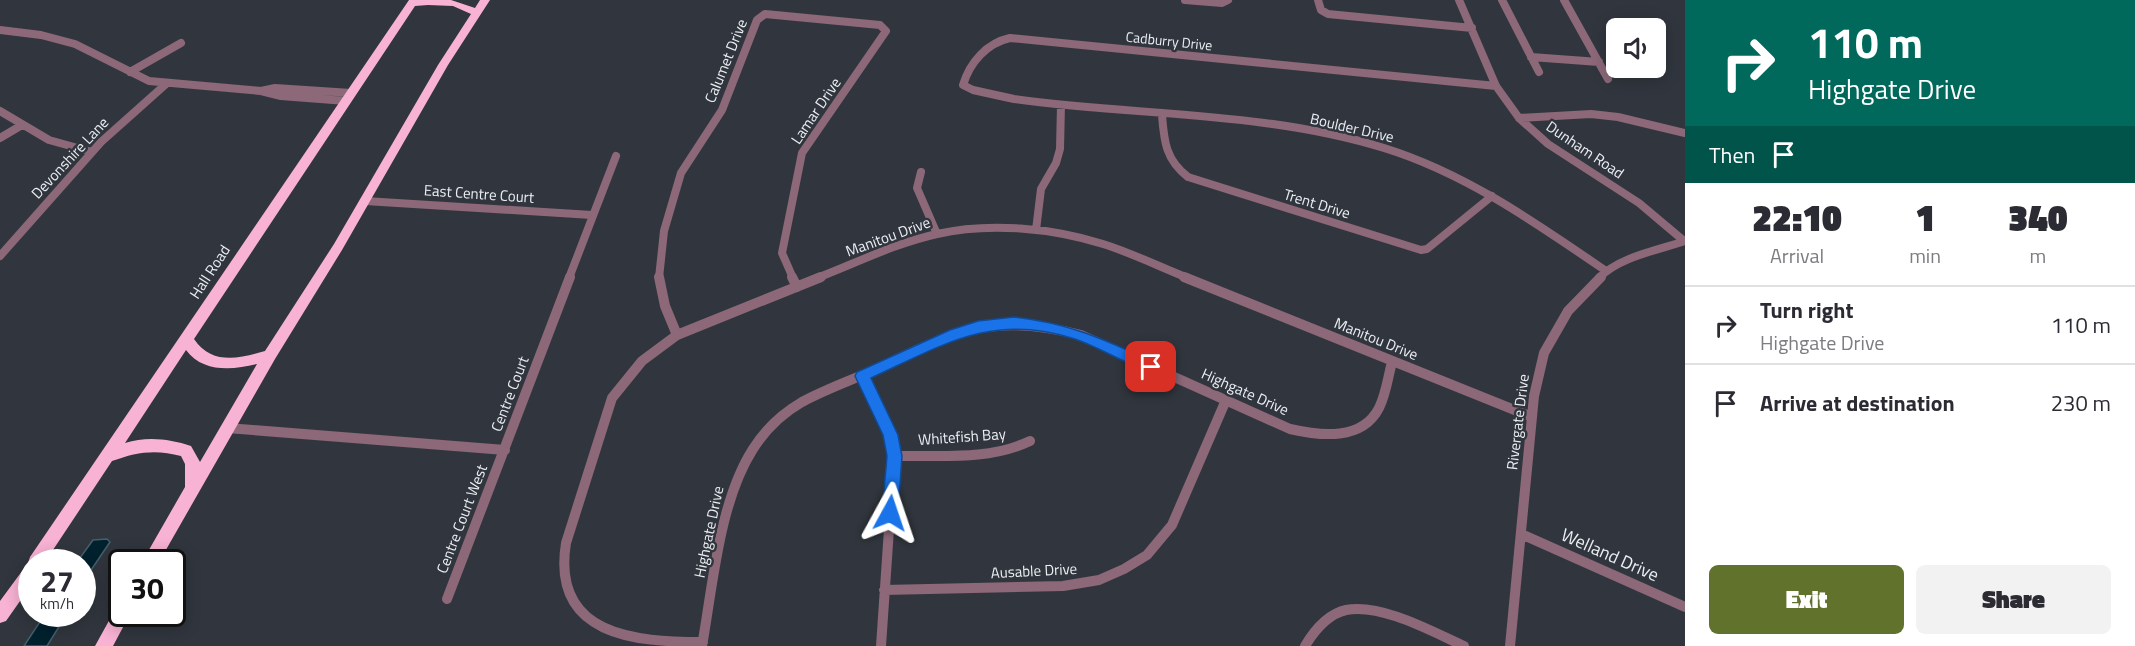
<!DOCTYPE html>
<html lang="en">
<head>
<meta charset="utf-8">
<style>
  body { margin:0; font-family:"Titillium Web",sans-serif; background:#f2f2f3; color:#2b2b33; height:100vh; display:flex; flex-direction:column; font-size:22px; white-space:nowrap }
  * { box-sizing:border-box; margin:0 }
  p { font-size:20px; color:#7c7c81 }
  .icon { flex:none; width:33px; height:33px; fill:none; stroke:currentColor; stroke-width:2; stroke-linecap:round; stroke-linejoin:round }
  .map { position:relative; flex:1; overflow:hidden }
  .sheet { display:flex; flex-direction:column; background:#fff; width:450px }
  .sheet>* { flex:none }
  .hud { background:#00695c; color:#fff; overflow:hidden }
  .buttons { position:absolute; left:1606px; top:18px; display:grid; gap:12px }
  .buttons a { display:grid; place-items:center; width:60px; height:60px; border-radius:9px; background:#fff; box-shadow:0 3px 15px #0003; font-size:30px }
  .speed { position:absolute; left:18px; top:549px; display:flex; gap:12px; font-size:30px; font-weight:700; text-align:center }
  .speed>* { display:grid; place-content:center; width:78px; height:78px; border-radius:50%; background:#fff; box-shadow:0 3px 15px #0003; line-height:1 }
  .speed small { font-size:15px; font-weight:400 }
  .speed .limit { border:3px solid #111; border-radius:9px; background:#fff; color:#111 }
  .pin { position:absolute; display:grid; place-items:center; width:51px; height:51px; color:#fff; margin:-26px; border-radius:12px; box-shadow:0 3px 9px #0006 }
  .me { position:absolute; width:66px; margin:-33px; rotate:5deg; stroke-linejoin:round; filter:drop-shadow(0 0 4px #0008) }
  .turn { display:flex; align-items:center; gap:21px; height:126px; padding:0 24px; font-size:27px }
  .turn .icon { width:78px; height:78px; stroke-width:2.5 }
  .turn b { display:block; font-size:42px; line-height:51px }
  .then { display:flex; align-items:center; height:57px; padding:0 24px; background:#0003; gap:12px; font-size:22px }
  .eta { display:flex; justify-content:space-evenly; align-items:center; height:102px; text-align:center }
  .eta b { font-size:36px; font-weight:800; line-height:42px }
  .button { display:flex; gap:12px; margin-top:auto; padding:12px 24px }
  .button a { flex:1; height:69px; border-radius:9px; background:#61722d; color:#fff; font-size:24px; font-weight:800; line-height:69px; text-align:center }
  .button a+a { background:#f2f2f3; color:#2b2b33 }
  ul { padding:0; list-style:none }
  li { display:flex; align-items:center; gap:18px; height:78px; padding:0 24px; border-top:2px solid #e1e1e2 }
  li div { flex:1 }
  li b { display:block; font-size:22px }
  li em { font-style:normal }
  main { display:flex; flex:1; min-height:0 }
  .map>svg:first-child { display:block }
</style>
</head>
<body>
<main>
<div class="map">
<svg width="1685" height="646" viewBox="0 0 1685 646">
  <rect width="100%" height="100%" fill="#31363e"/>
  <path fill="#00212e" stroke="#465f69" stroke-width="1.5" d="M 107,539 L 110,542 L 83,582 L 82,562 L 77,562 L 93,540 Z
    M 45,614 L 67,614 L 47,646 L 24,646 Z"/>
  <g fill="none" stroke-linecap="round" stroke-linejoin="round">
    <path stroke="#8c6879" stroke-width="8" d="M 1185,0 L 1222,3 L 1228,0
      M 1318,0 L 1321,10 L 1328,14 L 1472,28
      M 1459,0 L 1496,86 L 1519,118 L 1548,144 L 1639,203 L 1684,241
      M 1502,0 L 1539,72
      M 1564,0 L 1608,79
      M 0,30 L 41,35 L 75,44 L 149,81 L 261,91 L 275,88 L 351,93
      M 1531,57 L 1599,62
      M 130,72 L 181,43
      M 1496,86 L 1010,38 C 987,43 970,62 963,85 L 973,90 L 1014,99 C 1136,116 1265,111 1384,148 C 1465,173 1536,223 1606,271
      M 261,91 L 281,96 L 346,101
      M 0,111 L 49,140 L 92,152
      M 1162,115 C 1164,142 1166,160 1188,177 L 1421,250 L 1427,249 L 1492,196
      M 1519,118 L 1591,114 L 1618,117 L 1685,133
      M 0,138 L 22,125
      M 921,172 L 917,188 L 937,234
      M 365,201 L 592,215
      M 1036,230 L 1041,189 L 1056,163 L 1060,149 L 1061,105
      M 0,256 L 101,142 L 166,84
      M 569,278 L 616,156
      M 659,278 L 664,231 L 681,173 L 722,110 L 757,20 L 765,14 L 880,25 L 886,31 L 802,153 L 782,253 L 793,278
      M 817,278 C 856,263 896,243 937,234 C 989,222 1052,228 1103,244 C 1132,253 1160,267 1188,278
      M 1599,278 C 1619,257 1658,250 1685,241"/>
    <path stroke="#8c6879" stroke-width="10" d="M 659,277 L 665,306 L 677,335
      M 792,277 L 797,287
      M 1184,277 L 1532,417
      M 862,376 L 885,421 L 894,456 L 881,646
      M 227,428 L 505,450
      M 894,456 C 940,455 988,461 1030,441
      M 1521,534 L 1685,607
      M 884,590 L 1063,586 L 1099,580 L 1124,569 L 1147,555 L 1172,525 L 1226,400
      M 447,599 L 570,277
      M 703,642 C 635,642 551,636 566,543 L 612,398 L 642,361 L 677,335 L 821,277
      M 702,646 C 713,585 719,502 753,449 C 765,430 783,413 802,402 C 824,390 849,381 872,371 C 909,354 947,333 987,327 C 1019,322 1050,327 1081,335 L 1290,429 C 1321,436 1362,441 1379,408 C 1386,394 1388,377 1392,362
      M 1305,646 C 1314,631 1328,614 1346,610 C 1381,603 1433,632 1464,646
      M 1510,646 L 1534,396 L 1544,353 L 1568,311 L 1601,277"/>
    <path fill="#f8b2d3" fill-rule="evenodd" d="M 409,0 L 451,0 L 475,8 L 480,0 L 490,0 L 448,65 L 342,250 L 275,359 L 159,562 L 142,562 L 185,487 L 185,464 L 181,456 C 156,449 136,452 112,461 L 45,562 L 32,562 L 32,584 L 6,621 L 0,623 L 0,601 L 28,563 L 30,557 ZM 428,5 L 453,6 L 471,14 L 438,65 L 334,244 L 265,351 C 238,359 212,365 194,339 L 415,6 ZM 186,350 C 203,373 233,370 257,364 L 200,462 L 191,446 C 170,439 147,436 125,443 Z
      M 122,606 L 122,614 L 130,614 L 113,646 L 95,646 L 116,608 Z"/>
  </g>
  <path fill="#1a73e8" stroke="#114b97" stroke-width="1.5" d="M 1014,317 C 1070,323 1105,340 1156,363 L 1158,367 L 1151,372 C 1125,364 1101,348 1075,339 C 993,312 943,345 871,378 L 898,435 L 902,456 L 898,513 L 896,518 L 890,521 L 885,518 L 882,513 L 887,456 L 883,435 L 855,376 L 857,372 L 950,330 L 978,321 Z"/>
  <g text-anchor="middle" stroke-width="5" stroke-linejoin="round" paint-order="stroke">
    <g font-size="14" fill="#ebeff4" stroke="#31363e">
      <text transform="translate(1169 41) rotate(6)" y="5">Cadburry Drive</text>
    </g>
    <g font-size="15" fill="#ebeff4" stroke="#31363e">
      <text transform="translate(726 61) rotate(-68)" y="5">Calumet Drive</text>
      <text transform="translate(816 111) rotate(-56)" y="5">Lamar Drive</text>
      <text transform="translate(1352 128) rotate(13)" y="5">Boulder Drive</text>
      <text transform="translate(1585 150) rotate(34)" y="5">Dunham Road</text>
      <text transform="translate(70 158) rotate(-47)" y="5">Devonshire Lane</text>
      <text transform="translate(479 194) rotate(4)" y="5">East Centre Court</text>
      <text transform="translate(1317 204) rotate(17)" y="5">Trent Drive</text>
      <text transform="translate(888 237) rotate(-20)" y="5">Manitou Drive</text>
      <text transform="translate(210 272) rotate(-57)" y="5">Hall Road</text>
      <text transform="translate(1376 339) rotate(22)" y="5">Manitou Drive</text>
      <text transform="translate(1245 392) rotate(24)" y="5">Highgate Drive</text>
      <text transform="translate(510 394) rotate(-69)" y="5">Centre Court</text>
      <text transform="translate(1518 422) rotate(-83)" y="5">Rivergate Drive</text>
      <text transform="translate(962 437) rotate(-4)" y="5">Whitefish Bay</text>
      <text transform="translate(462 519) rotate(-69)" y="5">Centre Court West</text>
      <text transform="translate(709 532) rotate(-78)" y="5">Highgate Drive</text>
      <text transform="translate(1034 571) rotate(-3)" y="5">Ausable Drive</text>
    </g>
    <g font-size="18" fill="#ebeff4" stroke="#31363e">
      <text transform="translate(1610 555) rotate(24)" y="6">Welland Drive</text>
    </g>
  </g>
</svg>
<div class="buttons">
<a><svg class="icon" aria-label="sound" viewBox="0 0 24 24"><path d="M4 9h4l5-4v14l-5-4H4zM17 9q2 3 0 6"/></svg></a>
</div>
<div class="speed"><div>27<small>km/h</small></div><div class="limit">30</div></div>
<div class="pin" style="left:1151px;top:367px;background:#d93025"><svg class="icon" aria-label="arrive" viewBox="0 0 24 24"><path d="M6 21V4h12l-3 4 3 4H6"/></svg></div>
<svg class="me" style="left:890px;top:513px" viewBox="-20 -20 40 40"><path d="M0-17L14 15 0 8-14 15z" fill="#1a73e8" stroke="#fff" stroke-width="4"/></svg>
</div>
<section class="sheet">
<div class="hud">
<div class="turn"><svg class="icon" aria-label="right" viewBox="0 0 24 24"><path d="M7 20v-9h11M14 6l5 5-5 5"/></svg><div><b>110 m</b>Highgate Drive</div></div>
<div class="then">Then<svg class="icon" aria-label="arrive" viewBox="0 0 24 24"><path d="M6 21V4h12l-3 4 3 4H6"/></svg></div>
</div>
<div class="eta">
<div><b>22:10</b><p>Arrival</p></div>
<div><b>1</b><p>min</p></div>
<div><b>340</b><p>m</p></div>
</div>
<ul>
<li><svg class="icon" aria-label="right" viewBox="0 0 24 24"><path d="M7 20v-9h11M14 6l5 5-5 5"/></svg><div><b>Turn right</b><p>Highgate Drive</p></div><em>110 m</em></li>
<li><svg class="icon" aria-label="arrive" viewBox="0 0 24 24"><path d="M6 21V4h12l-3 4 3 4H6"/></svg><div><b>Arrive at destination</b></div><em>230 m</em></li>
</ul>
<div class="button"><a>Exit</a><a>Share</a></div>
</section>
</main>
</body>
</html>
